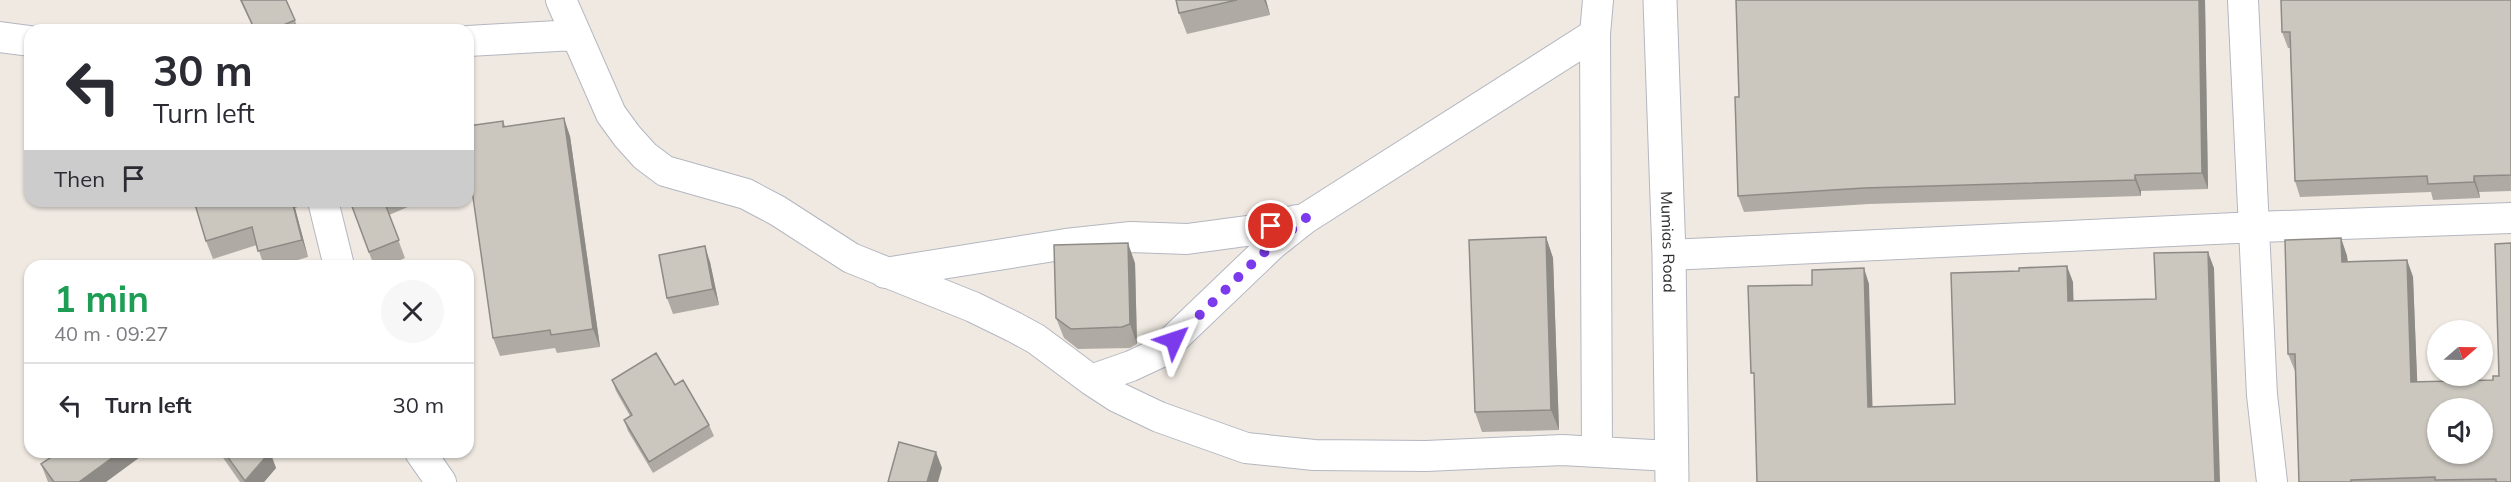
<!DOCTYPE html>
<html lang="en">
<head>
<meta charset="utf-8">
<style>
  body { margin:0; font-family:Mulish,sans-serif; background:#f7f7f7; color:#2b2b33; height:100vh; display:flex; flex-direction:column; font-size:22px; white-space:nowrap }
  * { box-sizing:border-box; margin:0 }
  p { font-size:20px; color:#7c7c81 }
  .icon { flex:none; width:33px; height:33px; fill:none; stroke:currentColor; stroke-width:2; stroke-linecap:round; stroke-linejoin:round }
  .map { position:relative; flex:1; overflow:hidden }
  .details { position:absolute; left:24px; top:260px; width:450px; height:198px; display:flex; flex-direction:column; background:#fff; border-radius:18px; box-shadow:0 2px 4px #0004 }
  .details>* { flex:none }
  .guide { position:absolute; left:24px; top:24px; width:450px; height:183px; border-radius:18px; box-shadow:0 2px 4px #0004; background:#fff; color:#2b2b33; overflow:hidden }
  .needle { width:39px; rotate:70deg }
  .tools { position:absolute; left:2427px; top:320px; display:grid; gap:12px }
  .tools a { display:grid; place-items:center; width:66px; height:66px; border-radius:50%; background:#fff; box-shadow:0 2px 4px #0004; font-size:30px }
  .pin { position:absolute; display:grid; place-items:center; width:51px; height:51px; color:#fff; margin:-26px; border:3px solid #fff; border-radius:50%; box-shadow:0 2px 6px #0007 }
  .me { position:absolute; width:66px; margin:-33px; rotate:48deg; stroke-linejoin:round; filter:drop-shadow(0 0 4px #0008) }
  .turn { display:flex; align-items:center; gap:21px; height:126px; padding:0 30px; font-size:27px }
  .turn .icon { width:78px; height:78px; stroke-width:2.5 }
  .turn b { display:block; font-size:42px; line-height:51px }
  .then { display:flex; align-items:center; height:57px; padding:0 30px; background:#0003; gap:12px; font-size:22px }
  .round { display:grid; place-items:center; flex:none; width:63px; height:63px; border-radius:32px; background:#f7f7f7 }
  .overview { display:flex; align-items:center; justify-content:space-between; height:102px; padding:0 30px }
  h1 { font-size:36px; font-weight:700; line-height:45px; color:#1e9e55 }
  ul { padding:0; list-style:none }
  li { display:flex; align-items:center; gap:18px; height:84px; padding:0 30px; border-top:2px solid #e1e1e2 }
  li div { flex:1 }
  li b { display:block; font-size:22px }
  li em { font-style:normal }
  .map>svg:first-child { display:block }
</style>
</head>
<body>
<div class="map">
<svg width="2511" height="482" viewBox="0 0 2511 482">
  <rect width="100%" height="100%" fill="#efe9e1"/>
  <g fill="none" stroke-linecap="round" stroke-linejoin="round">
    <g stroke="#b4b7c1" stroke-width="32">
      <path id="street" d="M 561,0 L 611,114 L 627,136 L 645,156 L 665,171 L 746,194 L 778,211 L 851,258 L 973,307 L 1014,327 L 1036,339 L 1091,380 L 1117,397 L 1159,417 L 1246,448 L 1314,455 L 1426,456 L 1562,450 L 1670,456
        M 2243,0 L 2262,395 L 2272,482
        M 0,37 L 30,41
        M 468,41 L 575,35
        M 323,201 L 339,266
        M 1669,255 L 2256,227 L 2511,218
        M 885,273 L 1066,244 L 1131,237 L 1187,239 L 1254,230 L 1297,220
        M 1091,380 L 1131,366 L 1159,353 L 1273,244 L 1306,218 L 1595,34
        M 420,452 L 441,482
        M 1597,452 L 1595,34 L 1598,0"/>
    </g>
    <g stroke="#b4b7c1" stroke-width="35">
      <g id="secondary">
        <path id="s1" d="M 1660,0 L 1669,255 L 1672,482"/>
      </g>
    </g>
    <use href="#street" stroke="#fff" stroke-width="30"/>
    <use href="#secondary" stroke="#fff" stroke-width="33"/>
  </g>
  <path fill="#afaba4" d="M 240,0 L 286,0 L 299,30 L 254,30 Z
    M 1176,0 L 1266,0 L 1270,15 L 1187,34 L 1179,13 Z
    M 1736,0 L 2205,0 L 2208,189 L 2141,191 L 2141,196 L 1869,204 L 1744,212 L 1738,196 L 1739,97 Z
    M 2511,0 L 2511,191 L 2479,192 L 2480,198 L 2433,200 L 2431,192 L 2300,197 L 2295,181 L 2290,48 L 2288,48 L 2282,32 Z
    M 503,121 L 505,126 L 570,136 L 600,347 L 557,353 L 555,348 L 500,356 L 493,338 L 471,181 L 468,182 L 468,126 Z
    M 194,201 L 306,201 L 306,204 L 295,208 L 308,257 L 277,266 L 264,266 L 257,245 L 213,259 L 206,241 Z
    M 350,201 L 422,201 L 389,215 L 405,258 L 387,266 L 374,266 Z
    M 1546,237 L 1553,258 L 1559,430 L 1482,432 L 1475,412 Z
    M 2341,238 L 2347,256 L 2348,261 L 2407,260 L 2413,277 L 2417,382 L 2511,482 L 2299,482 L 2295,371 L 2288,354 Z
    M 710,262 L 719,305 L 673,314 L 667,298 Z
    M 1135,263 L 1137,344 L 1130,348 L 1078,349 L 1064,338 L 1056,318 Z
    M 612,380 L 675,385 L 709,425 L 714,436 L 653,473 L 628,431 L 624,420 L 630,416 L 616,391 Z
    M 219,452 L 270,452 L 276,468 L 264,482 L 240,482 Z
    M 41,464 L 106,482 L 48,482 Z"/>
  <path fill="#8e8b86" d="M 1264,0 L 1266,0 L 1270,15 Z
    M 2199,0 L 2205,0 L 2208,189 L 2202,173 Z
    M 564,118 L 570,136 L 600,347 L 593,329 Z
    M 2135,175 L 2141,191 L 2141,196 L 2135,180 Z
    M 2474,176 L 2479,192 L 2480,198 L 2474,182 Z
    M 292,201 L 293,201 L 295,208 L 308,257 L 302,240 Z
    M 1546,237 L 1553,258 L 1559,430 L 1551,410 Z
    M 2341,238 L 2347,256 L 2348,279 L 2342,262 Z
    M 1128,243 L 1135,263 L 1137,344 L 1130,324 Z
    M 705,246 L 710,262 L 719,305 L 713,289 Z
    M 2208,252 L 2214,268 L 2220,482 L 2215,482 Z
    M 2407,260 L 2413,277 L 2418,400 L 2411,382 Z
    M 2067,266 L 2073,282 L 2074,317 L 2068,301 Z
    M 1864,268 L 1869,284 L 1873,423 L 1868,407 Z
    M 120,452 L 147,452 L 106,482 L 79,482 Z
    M 270,452 L 276,468 L 264,482 L 245,482 Z
    M 936,452 L 942,468 L 938,482 L 927,482 Z"/>
  <path fill="#cbc7bf" stroke="#8e8b86" stroke-width="1.5" fill-rule="evenodd" d="M 241,0 L 286,0 L 295,20 L 272,30 L 255,30 Z
    M 1176,0 L 1237,0 L 1179,13 Z
    M 1736,0 L 2199,0 L 2202,173 L 2135,175 L 2135,180 L 1864,188 L 1738,196 L 1735,97 L 1739,97 Z
    M 2281,0 L 2511,0 L 2511,175 L 2474,176 L 2474,182 L 2428,184 L 2427,176 L 2295,181 L 2290,32 L 2282,32 Z
    M 564,118 L 593,329 L 551,335 L 550,330 L 493,338 L 468,162 L 468,126 L 503,121 L 503,127 Z
    M 194,201 L 292,201 L 302,240 L 258,251 L 252,227 L 206,241 Z
    M 350,201 L 384,201 L 399,240 L 369,252 Z
    M 1546,237 L 1551,410 L 1475,412 L 1469,240 Z
    M 2341,238 L 2342,262 L 2407,260 L 2411,382 L 2493,380 L 2493,376 L 2499,376 L 2495,244 L 2511,243 L 2511,482 L 2496,482 L 2496,479 L 2435,480 L 2435,477 L 2351,480 L 2351,482 L 2299,482 L 2295,354 L 2288,354 L 2285,240 ZM 2438,408 L 2482,408 L 2482,453 L 2438,453 Z
    M 1128,243 L 1130,324 L 1122,327 L 1071,329 L 1056,318 L 1054,245 Z
    M 705,246 L 713,289 L 667,298 L 659,255 Z
    M 2208,252 L 2215,482 L 1757,482 L 1754,373 L 1751,373 L 1748,286 L 1812,285 L 1812,270 L 1864,268 L 1868,407 L 1955,404 L 1951,273 L 2019,271 L 2019,268 L 2067,266 L 2068,301 L 2156,299 L 2154,253 Z
    M 656,353 L 675,385 L 683,380 L 709,425 L 649,462 L 624,420 L 632,415 L 612,380 Z
    M 899,442 L 936,452 L 927,482 L 888,482 Z
    M 59,452 L 120,452 L 79,482 L 54,482 L 41,464 Z
    M 224,452 L 270,452 L 245,481 Z"/>
  <g fill="none" stroke-linecap="round" stroke-linejoin="round">
    <path stroke="#7c3aed" stroke-width="10" stroke-dasharray="0 18" d="M 1174,340 L 1261,255 L 1306,218 L 1271,226"/>
  </g>
  <g text-anchor="middle" stroke-width="4.5" stroke-linejoin="round" paint-order="stroke">
    <g font-size="16" fill="#2e2e2e" stroke="#fff">
      <text dy="6" stroke="none"><textPath href="#s1" startOffset="242">Mumias Road</textPath></text>
    </g>
  </g>
</svg>
<div class="tools">
<a><svg class="needle" viewBox="-14 -14 28 28"><path d="M0-13l5 13h-10z" fill="#e53935"/><path d="M0 13l5-13h-10z" fill="#7c7c81"/></svg></a>
<a><svg class="icon" aria-label="sound" viewBox="0 0 24 24"><path d="M4 9h4l5-4v14l-5-4H4zM17 9q2 3 0 6"/></svg></a>
</div>
<div class="pin" style="left:1271px;top:226px;background:#d93025"><svg class="icon" aria-label="arrive" viewBox="0 0 24 24"><path d="M6 21V4h12l-3 4 3 4H6"/></svg></div>
<svg class="me" style="left:1174px;top:340px" viewBox="-20 -20 40 40"><path d="M0-17L14 15 0 8-14 15z" fill="#7c3aed" stroke="#fff" stroke-width="4"/></svg>
<div class="guide">
<div class="turn"><svg class="icon" aria-label="left" viewBox="0 0 24 24"><path d="M17 20v-9H6M10 6l-5 5 5 5"/></svg><div><b>30 m</b>Turn left</div></div>
<div class="then">Then<svg class="icon" aria-label="arrive" viewBox="0 0 24 24"><path d="M6 21V4h12l-3 4 3 4H6"/></svg></div>
</div>
<section class="details">
<div class="overview"><div><h1>1 min</h1><p>40 m · 09:27</p></div><a class="round"><svg class="icon" aria-label="close" viewBox="0 0 24 24"><path d="M6 6l12 12M18 6L6 18"/></svg></a></div>
<ul>
<li><svg class="icon" aria-label="left" viewBox="0 0 24 24"><path d="M17 20v-9H6M10 6l-5 5 5 5"/></svg><div><b>Turn left</b></div><em>30 m</em></li>
</ul>
</section>
</div>
</body>
</html>
